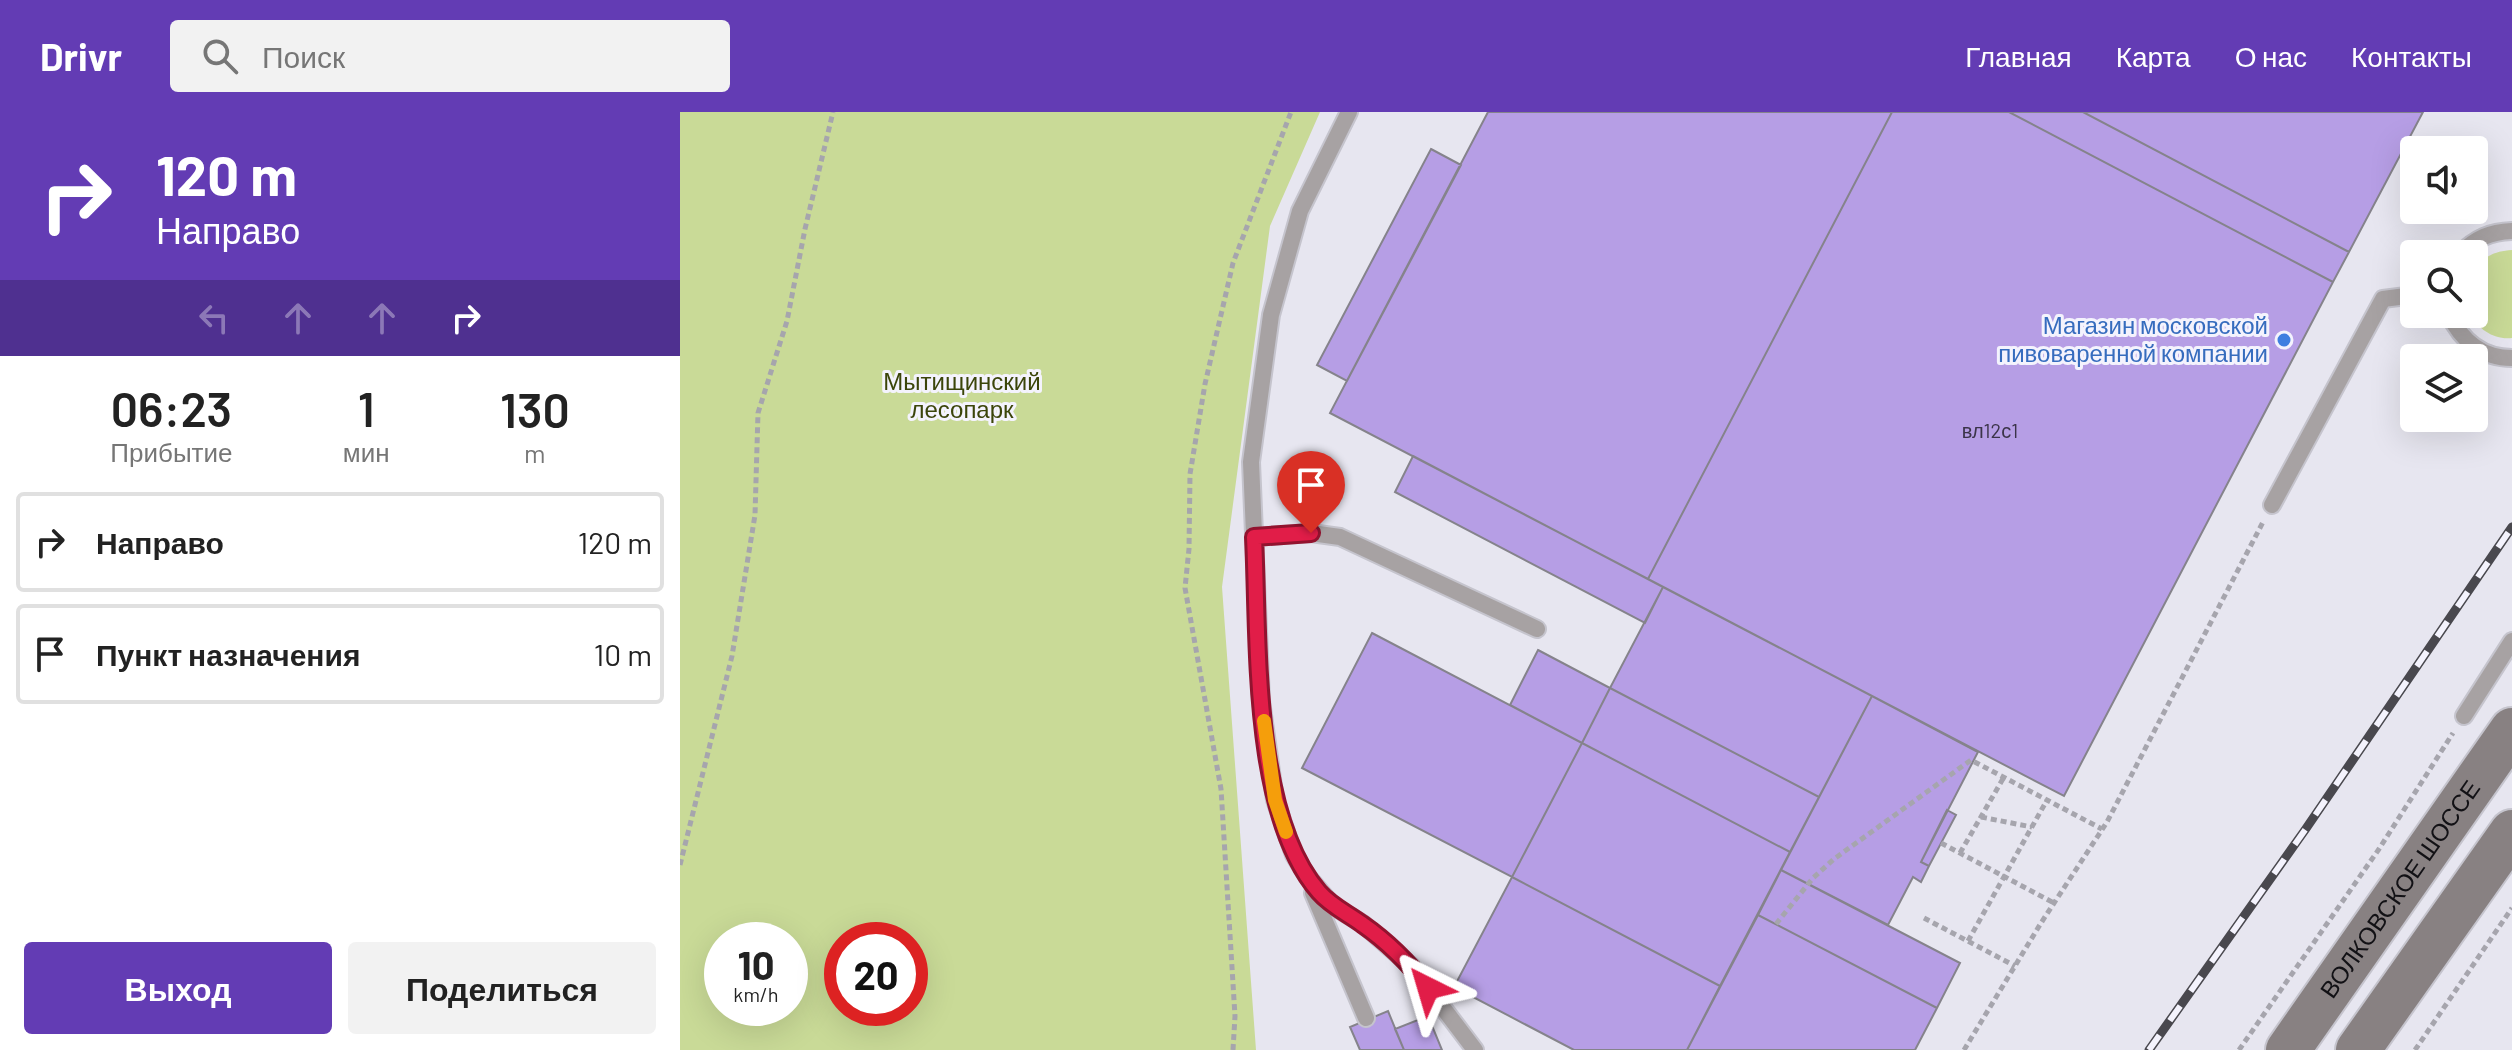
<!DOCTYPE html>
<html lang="ru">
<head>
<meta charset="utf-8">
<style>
  body { margin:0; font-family:Barlow,sans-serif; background:#f2f2f2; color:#222; height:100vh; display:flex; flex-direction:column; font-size:30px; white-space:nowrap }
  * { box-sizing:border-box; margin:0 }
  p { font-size:26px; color:#767676 }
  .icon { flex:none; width:44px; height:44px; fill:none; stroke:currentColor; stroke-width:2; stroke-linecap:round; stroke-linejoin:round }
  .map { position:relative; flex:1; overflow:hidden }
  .panel { display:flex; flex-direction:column; background:#fff; width:680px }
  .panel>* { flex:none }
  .top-card { background:#633cb4; color:#fff; overflow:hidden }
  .tools { position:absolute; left:1720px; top:24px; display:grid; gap:16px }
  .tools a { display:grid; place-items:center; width:88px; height:88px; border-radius:8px; background:#fff; box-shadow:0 8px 32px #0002; font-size:40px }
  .speed { position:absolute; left:24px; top:810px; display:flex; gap:16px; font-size:40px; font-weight:700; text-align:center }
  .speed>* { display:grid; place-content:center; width:104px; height:104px; border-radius:50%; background:#fff; box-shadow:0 8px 32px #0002; line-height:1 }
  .speed small { font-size:20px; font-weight:400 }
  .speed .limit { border:12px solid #d22; background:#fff; color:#111 }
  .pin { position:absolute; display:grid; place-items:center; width:68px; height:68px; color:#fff; margin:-82px -34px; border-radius:50% 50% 50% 0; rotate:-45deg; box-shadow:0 0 8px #0007 }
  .pin .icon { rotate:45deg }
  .me { position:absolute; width:88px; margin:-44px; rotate:320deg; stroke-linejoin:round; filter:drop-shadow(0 0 6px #0008) }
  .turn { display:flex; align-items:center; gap:28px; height:168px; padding:0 24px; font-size:36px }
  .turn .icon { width:104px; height:104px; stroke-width:2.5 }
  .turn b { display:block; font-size:56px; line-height:68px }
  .lanes { display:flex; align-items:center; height:76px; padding:0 24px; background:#0003; justify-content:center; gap:40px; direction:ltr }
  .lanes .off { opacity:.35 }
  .eta { display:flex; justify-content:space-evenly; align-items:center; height:136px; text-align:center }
  .eta b { font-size:48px; font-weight:600; line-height:56px }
  .primary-button { display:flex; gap:16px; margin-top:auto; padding:16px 24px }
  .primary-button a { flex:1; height:92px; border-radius:8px; background:#633cb4; color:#fff; font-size:32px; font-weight:600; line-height:92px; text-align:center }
  .primary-button a+a { background:#f2f2f2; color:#222 }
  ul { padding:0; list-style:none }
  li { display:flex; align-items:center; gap:24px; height:100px; margin:0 16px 12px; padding:0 8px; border:4px solid #e0e0e0; border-radius:8px }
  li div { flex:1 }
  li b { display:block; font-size:30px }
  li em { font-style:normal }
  header { display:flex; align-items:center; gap:48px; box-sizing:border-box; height:112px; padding:0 40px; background:#633cb4; color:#fff }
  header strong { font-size:38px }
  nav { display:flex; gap:44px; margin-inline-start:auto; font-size:28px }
  .search { width:560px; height:72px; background:#f2f2f2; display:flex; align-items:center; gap:20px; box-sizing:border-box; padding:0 28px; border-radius:8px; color:#767676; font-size:30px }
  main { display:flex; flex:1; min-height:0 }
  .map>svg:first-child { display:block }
</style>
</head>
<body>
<header>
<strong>Drivr</strong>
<div class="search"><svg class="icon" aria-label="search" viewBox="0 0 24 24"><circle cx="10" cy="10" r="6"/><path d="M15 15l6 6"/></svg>Поиск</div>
<nav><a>Главная</a><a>Карта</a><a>О нас</a><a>Контакты</a></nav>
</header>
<main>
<section class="panel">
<div class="top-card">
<div class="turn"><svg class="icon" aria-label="right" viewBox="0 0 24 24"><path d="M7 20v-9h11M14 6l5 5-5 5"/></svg><div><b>120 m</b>Направо</div></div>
<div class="lanes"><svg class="icon off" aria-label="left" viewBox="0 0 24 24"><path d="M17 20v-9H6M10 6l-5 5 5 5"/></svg><svg class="icon off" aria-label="ahead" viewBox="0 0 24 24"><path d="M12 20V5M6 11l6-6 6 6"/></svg><svg class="icon off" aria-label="ahead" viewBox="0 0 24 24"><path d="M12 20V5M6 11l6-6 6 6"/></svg><svg class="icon" aria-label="right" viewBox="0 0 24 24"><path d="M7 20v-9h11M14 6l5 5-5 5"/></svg></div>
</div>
<div class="eta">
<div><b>06:23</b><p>Прибытие</p></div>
<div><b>1</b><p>мин</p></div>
<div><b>130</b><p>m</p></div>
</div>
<ul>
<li><svg class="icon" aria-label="right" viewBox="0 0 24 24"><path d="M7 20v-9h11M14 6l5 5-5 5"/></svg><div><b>Направо</b></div><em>120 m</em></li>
<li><svg class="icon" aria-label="arrive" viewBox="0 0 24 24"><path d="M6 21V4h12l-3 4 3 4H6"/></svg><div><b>Пункт назначения</b></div><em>10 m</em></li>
</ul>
<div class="primary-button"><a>Выход</a><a>Поделиться</a></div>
</section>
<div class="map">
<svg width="1832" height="938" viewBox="0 0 1832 938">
  <rect width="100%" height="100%" fill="#e7e6f0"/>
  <path fill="#c9da97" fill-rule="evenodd" d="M 0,0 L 640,0 L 590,114 L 542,475 L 576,938 L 0,938 ZM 42,828 L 110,828 L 110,896 L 42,896 ZM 162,828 L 230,828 L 230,896 L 162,896 Z
    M 1832,138 L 1832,226 C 1815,228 1798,218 1791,202 L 1794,202 L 1794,157 C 1805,144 1815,139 1832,138 Z"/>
  <path fill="#b69ee5" stroke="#85838b" stroke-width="2" d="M 808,0 L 1212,0 L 968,467 L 650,301 Z
    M 1212,0 L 1329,0 L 1653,170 L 1384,684 L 968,467 Z
    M 1329,0 L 1403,0 L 1669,140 L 1653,170 Z
    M 1403,0 L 1743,0 L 1669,140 Z
    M 751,37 L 781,53 L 667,269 L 637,253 Z
    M 733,344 L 983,475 L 965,511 L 715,380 Z
    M 983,475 L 1192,584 L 1139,685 L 930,576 Z
    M 692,521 L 902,631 L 832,765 L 622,656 Z
    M 858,538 L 930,576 L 902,631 L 830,593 Z
    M 930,576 L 1139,685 L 1110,740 L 902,631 Z
    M 1192,584 L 1298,640 L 1241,750 L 1249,754 L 1241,770 L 1233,765 L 1208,813 L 1101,758 Z
    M 902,631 L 1110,740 L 1040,874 L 832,765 Z
    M 1267,698 L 1276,703 L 1249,754 L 1241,750 Z
    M 1101,758 L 1280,851 L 1257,896 L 1078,803 Z
    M 832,765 L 1040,874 L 1007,938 L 894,938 L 774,875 Z
    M 1078,803 L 1257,896 L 1235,938 L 1007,938 Z
    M 708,899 L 724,938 L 680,938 L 670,915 Z
    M 748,904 L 762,938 L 724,938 L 715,917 Z"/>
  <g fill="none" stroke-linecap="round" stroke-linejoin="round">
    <g stroke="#c5c4cd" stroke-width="20">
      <path id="lane" d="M 669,0 L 620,99 L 591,203 L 571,350 L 581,589 L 595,688 L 614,743 L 627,764 L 653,794 L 683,812 L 732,855 L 795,938
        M 1780,142 C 1796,126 1810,120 1832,119
        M 1769,202 C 1781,228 1802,246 1832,246
        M 1592,393 L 1703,187 L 1734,183
        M 574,425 L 631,421 L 660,425 L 857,517
        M 1784,604 L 1832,529
        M 633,781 L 686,906"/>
    </g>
    <g stroke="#c5c4cd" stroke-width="48">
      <g id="secondary">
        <path id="s1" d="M 1608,938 L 1832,618"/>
        <path d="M 1678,938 L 1832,720"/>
      </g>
    </g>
    <path stroke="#a6a5ad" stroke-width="5" stroke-dasharray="6 4" stroke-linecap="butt" d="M 1301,705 L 1352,715
      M 1261,731 L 1374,791
      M 1280,741 L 1324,665
      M 0,753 L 52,544 L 75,403 L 78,301 L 107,209 L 125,117 L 153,0
      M 1244,806 L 1335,854
      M 1096,812 L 1133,766 L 1154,747 L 1291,648 L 1422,717
      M 1288,829 L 1367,688
      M 553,938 L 555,904 L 541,677 L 505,476 L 509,437 L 510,362 L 525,272 L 553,151 L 611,0
      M 1284,938 L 1361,811 L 1427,710 L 1583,410
      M 1559,938 L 1699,737 L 1773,621
      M 1735,938 L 1832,796"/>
    <use href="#lane" stroke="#a7a2a3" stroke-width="16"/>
    <use href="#secondary" stroke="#888182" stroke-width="44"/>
    <g stroke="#49484e" stroke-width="9">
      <path id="rail" d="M 1469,938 L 1625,718 L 1832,415"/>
    </g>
    <use href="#rail" stroke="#f4f3fd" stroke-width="6" stroke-dasharray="18" stroke-linecap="butt"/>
  </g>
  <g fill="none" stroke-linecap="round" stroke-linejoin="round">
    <g stroke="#92132f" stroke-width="20">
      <path id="route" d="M 631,421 L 574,425 C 579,526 571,701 639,780 C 651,794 667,801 682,812 C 708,830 729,851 748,876"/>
    </g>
    <use href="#route" stroke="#e11d48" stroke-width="14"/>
    <path stroke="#f59e0b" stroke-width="14" d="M 584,609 L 595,688 L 606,720"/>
  </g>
  <circle fill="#3f7fe0" stroke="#f4f3fd" stroke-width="3" cx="1604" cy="228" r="8"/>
  <g text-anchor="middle" stroke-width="6" stroke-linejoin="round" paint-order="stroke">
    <g font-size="20" fill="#3b3449">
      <text x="1310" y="326">вл12с1</text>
    </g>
    <g font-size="24" fill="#366cbe" stroke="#f4f3fd" text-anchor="end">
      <text x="1588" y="222">Магазин московской<tspan x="1588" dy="28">пивоваренной компании</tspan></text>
    </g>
    <g font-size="24" fill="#3b450a" stroke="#f4f3fd">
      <text x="282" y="278">Мытищинский<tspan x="282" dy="28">лесопарк</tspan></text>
    </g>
    <g font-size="24" fill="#121115" stroke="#f4f3fd">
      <text dy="8" stroke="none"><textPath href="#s1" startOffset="196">ВОЛКОВСКОЕ ШОССЕ</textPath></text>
    </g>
  </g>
</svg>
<div class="tools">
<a><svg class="icon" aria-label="sound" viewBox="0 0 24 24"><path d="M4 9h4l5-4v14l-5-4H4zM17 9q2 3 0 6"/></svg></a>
<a><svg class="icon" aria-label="search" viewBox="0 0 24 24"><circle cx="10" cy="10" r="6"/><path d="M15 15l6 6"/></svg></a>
<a><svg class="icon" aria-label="layers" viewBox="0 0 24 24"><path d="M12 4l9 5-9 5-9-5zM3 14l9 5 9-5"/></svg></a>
</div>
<div class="speed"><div>10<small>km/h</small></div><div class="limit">20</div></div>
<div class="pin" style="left:631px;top:421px;background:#d93025"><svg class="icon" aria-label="arrive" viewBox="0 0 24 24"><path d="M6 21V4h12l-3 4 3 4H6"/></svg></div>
<svg class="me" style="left:748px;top:876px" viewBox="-20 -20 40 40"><path d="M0-17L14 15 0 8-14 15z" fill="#e11d48" stroke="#fff" stroke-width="4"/></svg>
</div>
</main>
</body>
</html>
